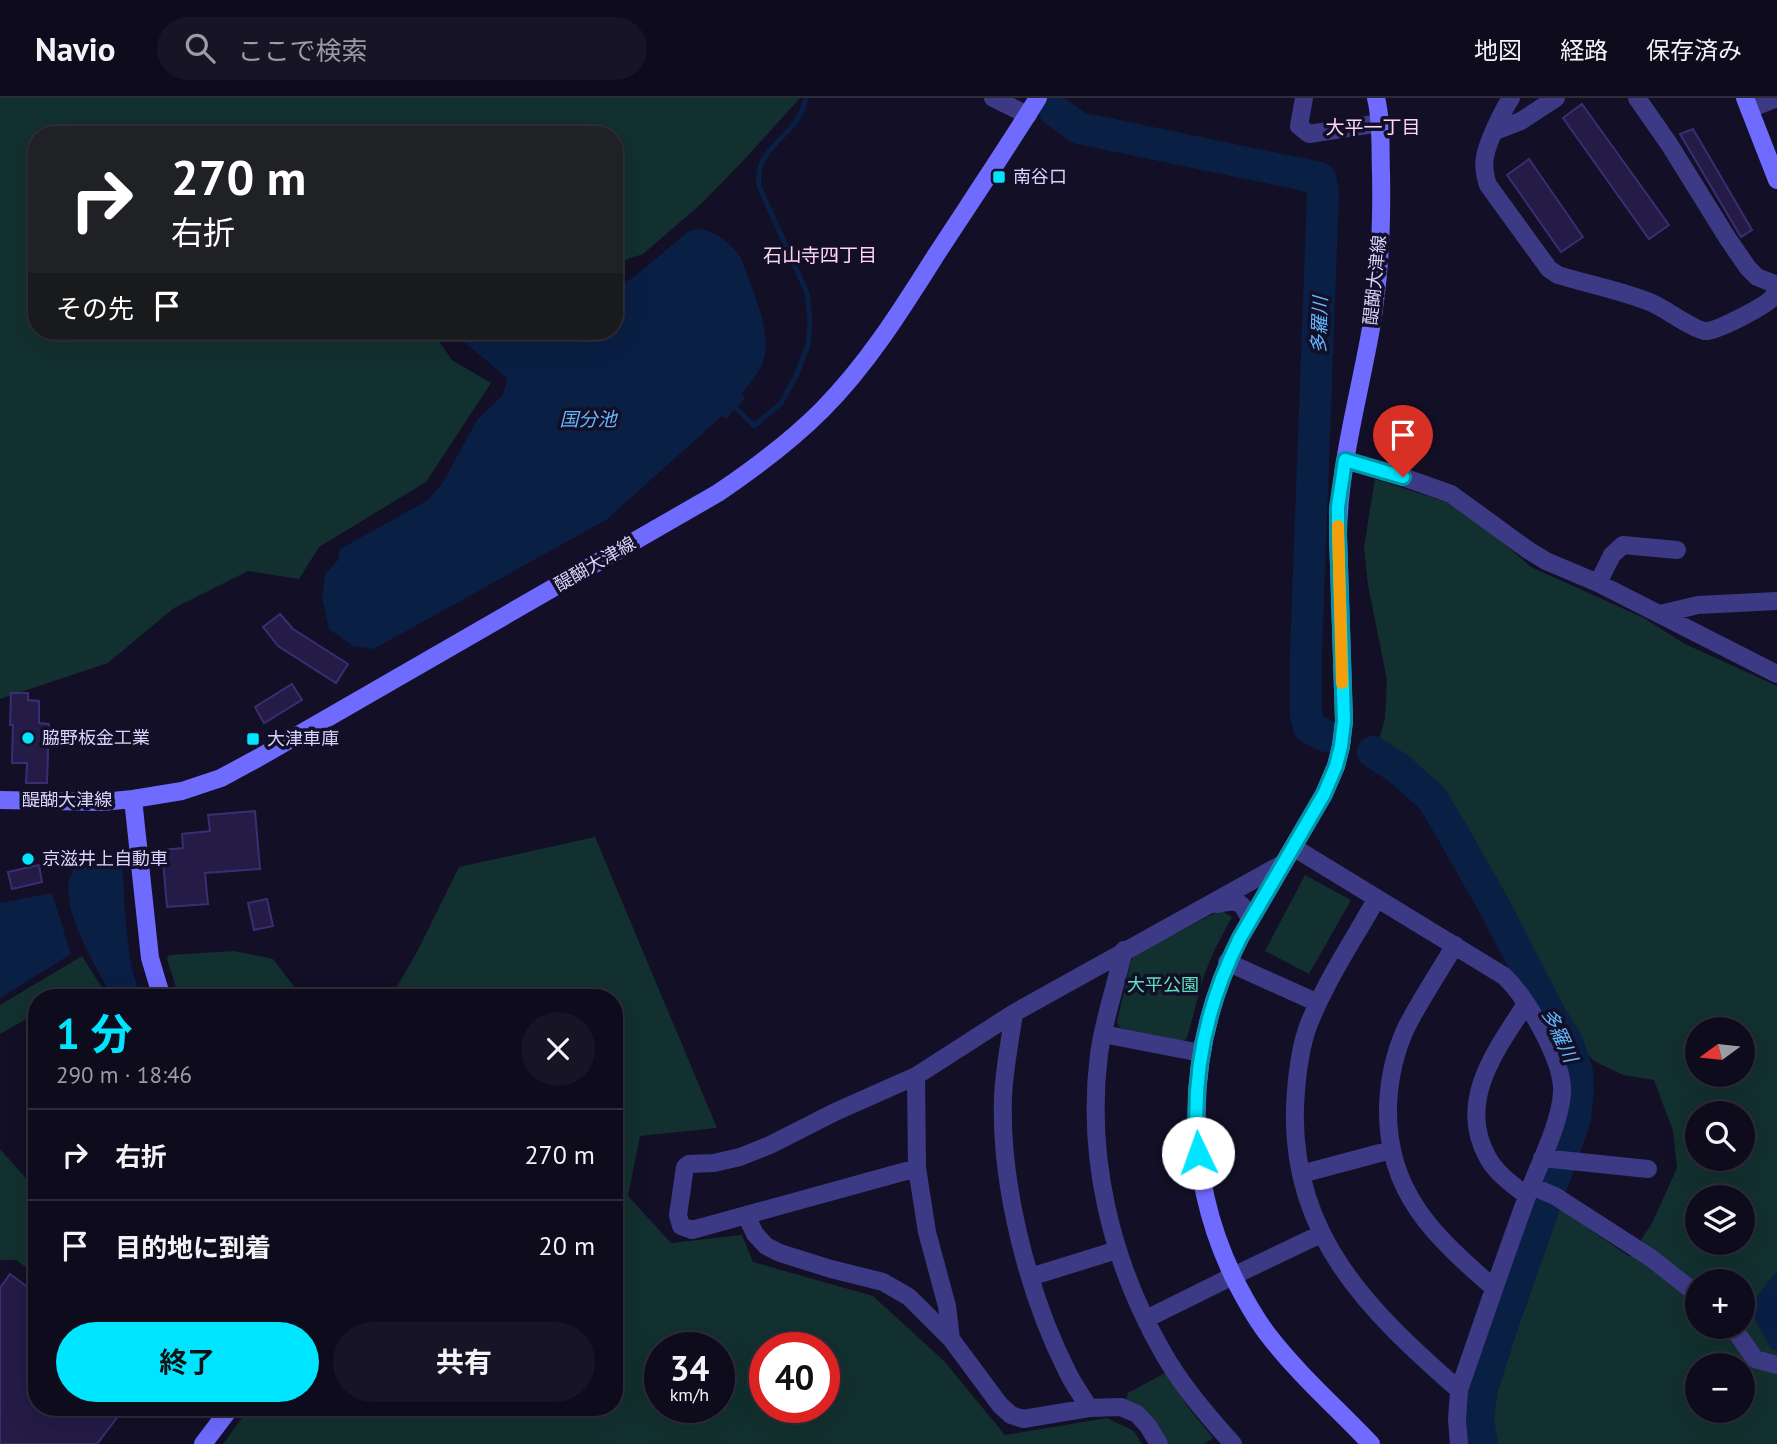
<!DOCTYPE html>
<html lang="ja">
<head>
<meta charset="utf-8">
<style>
  body { margin:0; font-family:"PT Sans","Noto Sans JP",sans-serif; background:#171425; color:#f1f3f6; height:100vh; display:flex; flex-direction:column; font-size:26px; white-space:nowrap }
  * { box-sizing:border-box; margin:0 }
  p { font-size:23px; color:#9b9ba3 }
  .icon { flex:none; width:38px; height:38px; fill:none; stroke:currentColor; stroke-width:2; stroke-linecap:round; stroke-linejoin:round }
  .map { position:relative; flex:1; overflow:hidden }
  .side { position:absolute; left:28px; top:891px; width:595px; height:427px; display:flex; flex-direction:column; background:#0e0b1c; border-radius:28px; box-shadow:0 7px 28px #0002,0 0 0 2px #2e2b3b }
  .side>* { flex:none }
  .hud { position:absolute; left:28px; top:28px; width:595px; height:214px; border-radius:28px; box-shadow:0 7px 28px #0002,0 0 0 2px #2e2b3b; background:#202124; color:#fff; overflow:hidden }
  .needle { width:46px; rotate:255deg }
  .fabs { position:absolute; left:1685px; top:919px; display:grid; gap:14px }
  .fabs a { display:grid; place-items:center; width:70px; height:70px; border-radius:50%; background:#0e0b1c; box-shadow:0 7px 28px #0002,0 0 0 2px #2e2b3b; font-size:35px }
  .speed { position:absolute; left:644px; top:1234px; display:flex; gap:14px; font-size:35px; font-weight:700; text-align:center }
  .speed>* { display:grid; place-content:center; width:91px; height:91px; border-radius:50%; background:#0e0b1c; box-shadow:0 7px 28px #0002,0 0 0 2px #2e2b3b; line-height:1 }
  .speed small { font-size:18px; font-weight:400 }
  .speed .limit { border:10px solid #d22; background:#fff; color:#111 }
  .pin { position:absolute; display:grid; place-items:center; width:60px; height:60px; color:#fff; margin:-72px -30px; border-radius:50% 50% 50% 0; rotate:-45deg; box-shadow:0 0 7px #0007 }
  .pin .icon { rotate:45deg }
  .me { position:absolute; width:77px; margin:-38px; rotate:357deg; stroke-linejoin:round; filter:drop-shadow(0 0 5px #0008) }
  .turn { display:flex; align-items:center; gap:24px; height:147px; padding:0 28px; font-size:32px }
  .turn .icon { width:91px; height:91px; stroke-width:2.5 }
  .turn b { display:block; font-size:49px; line-height:60px }
  .then { display:flex; align-items:center; height:66px; padding:0 28px; background:#0003; gap:14px; font-size:26px }
  .round { display:grid; place-items:center; flex:none; width:74px; height:74px; border-radius:37px; background:#171425 }
  .head { display:flex; align-items:center; justify-content:space-between; height:119px; padding:0 28px }
  h1 { font-size:42px; font-weight:700; line-height:52px; color:#00e5ff }
  .action { display:flex; gap:14px; margin-top:auto; padding:14px 28px }
  .action a { flex:1; height:80px; border-radius:42px; background:#00e5ff; color:#111; font-size:28px; font-weight:700; line-height:80px; text-align:center }
  .action a+a { background:#171425; color:#f1f3f6 }
  ul { padding:0; list-style:none }
  li { display:flex; align-items:center; gap:21px; height:91px; padding:0 28px; border-top:2px solid #2e2b3b }
  li div { flex:1 }
  li b { display:block; font-size:26px }
  li em { font-style:normal }
  header { display:flex; align-items:center; gap:42px; box-sizing:border-box; height:98px; padding:0 35px; background:#0e0b1c; border-bottom:2px solid #2e2b3b }
  header strong { font-size:33px }
  nav { display:flex; gap:38px; margin-inline-start:auto; font-size:24px }
  .search { width:490px; height:63px; background:#171425; display:flex; align-items:center; gap:18px; box-sizing:border-box; padding:0 24px; border-radius:38px; color:#9b9ba3; font-size:26px }
  .map>svg:first-child { display:block }
</style>
</head>
<body>
<header>
<strong>Navio</strong>
<div class="search"><svg class="icon" aria-label="search" viewBox="0 0 24 24"><circle cx="10" cy="10" r="6"/><path d="M15 15l6 6"/></svg>ここで検索</div>
<nav><a>地図</a><a>経路</a><a>保存済み</a></nav>
</header>
<div class="map">
<svg width="1777" height="1346" viewBox="0 0 1777 1346">
  <rect width="100%" height="100%" fill="#130f26"/>
  <path fill="#12302f" fill-rule="evenodd" d="M 0,0 L 800,0 L 743,63 L 701,106 L 643,156 L 614,166 L 614,37 L 37,37 L 37,233 L 432,233 L 452,262 L 491,285 L 426,384 L 319,449 L 299,481 L 248,473 L 174,510 L 108,565 L 0,601 Z
    M 1375,381 L 1446,404 L 1470,418 L 1498,440 L 1531,469 L 1644,520 L 1685,546 L 1777,588 L 1777,1346 L 1491,1346 L 1488,1337 L 1489,1294 L 1553,1106 L 1630,1159 L 1652,1125 L 1677,1070 L 1673,1033 L 1654,982 L 1623,977 L 1594,963 L 1572,940 L 1436,695 L 1377,649 L 1385,620 L 1387,582 L 1368,487 L 1364,449 ZM 1698,931 L 1743,931 L 1743,976 L 1698,976 ZM 1698,1015 L 1743,1015 L 1743,1060 L 1698,1060 ZM 1698,1099 L 1743,1099 L 1743,1144 L 1698,1144 ZM 1698,1183 L 1743,1183 L 1743,1228 L 1698,1228 ZM 1698,1267 L 1743,1267 L 1743,1312 L 1698,1312 Z
    M 595,739 L 717,1030 L 640,1038 L 628,1098 L 671,1145 L 742,1137 L 753,1164 L 873,1198 L 944,1263 L 1005,1337 L 1107,1320 L 1134,1333 L 1142,1346 L 223,1346 L 250,1309 L 614,1309 L 614,900 L 391,899 L 417,854 L 459,769 ZM 660,1250 L 719,1250 L 719,1309 L 660,1309 ZM 765,1250 L 824,1250 L 824,1309 L 765,1309 Z
    M 1305,777 L 1351,802 L 1309,876 L 1265,853 Z
    M 1222,813 L 1232,819 L 1215,851 L 1204,877 L 1187,940 L 1184,943 L 1120,930 L 1117,924 L 1131,863 L 1134,857 L 1217,814 Z
    M 234,853 L 273,861 L 302,899 L 179,899 L 167,861 L 169,857 Z
    M 82,858 L 108,899 L 78,899 L 74,894 L 64,899 L 37,900 L 37,915 L 0,936 L 0,907 Z
    M 0,1051 L 32,1087 L 37,1091 L 37,1177 L 16,1162 L 0,1162 Z
    M 1167,1274 L 1188,1309 L 1213,1340 L 1204,1346 L 1167,1346 L 1126,1303 L 1128,1295 Z"/>
  <path fill="#0a1f44" d="M 696,131 C 713,131 730,145 740,158 C 750,186 774,236 763,264 C 759,275 749,286 742,296 L 745,300 L 726,321 L 722,318 L 606,422 L 374,551 L 353,548 L 329,531 L 322,500 L 325,476 L 338,462 L 340,451 L 428,402 L 442,386 L 477,322 L 503,297 L 507,280 L 451,233 L 614,233 L 614,191 L 635,178 L 689,133 Z
    M 122,763 C 125,800 125,868 142,899 L 123,899 L 121,896 L 112,899 C 97,870 63,817 69,783 C 70,778 73,772 75,768 Z
    M 52,795 L 71,856 L 0,900 L 0,805 Z
    M 1777,1173 L 1777,1252 L 1772,1252 L 1748,1210 Z"/>
  <g fill="none" stroke-linecap="round" stroke-linejoin="round">
    <path stroke="#0a1f44" stroke-width="5" d="M 736,310 L 754,328 L 781,305 L 796,278 L 808,247 L 810,222 L 807,195 L 759,88 C 755,58 778,46 794,26 C 800,19 804,9 806,0"/>
    <path stroke="#0a1f44" stroke-width="32" d="M 1055,13 L 1079,30 L 1320,80 L 1323,95 L 1306,554 L 1306,618 L 1309,629 L 1326,638
      M 1373,654 L 1398,670 L 1431,699 L 1450,730 L 1496,811 L 1547,911 L 1568,946 L 1577,974 L 1578,992 L 1575,1021 L 1503,1225 L 1482,1290 L 1478,1322 L 1482,1346"/>
  </g>
  <path fill="#241b47" stroke="#3b2d73" stroke-width="2" d="M 1582,6 L 1669,127 L 1649,141 L 1563,20 Z
    M 1693,31 L 1752,132 L 1741,139 L 1680,36 Z
    M 1529,61 L 1583,139 L 1561,154 L 1507,77 Z
    M 280,516 L 293,531 L 348,566 L 336,585 L 278,548 L 263,529 Z
    M 292,586 L 302,602 L 264,625 L 255,609 Z
    M 11,595 L 28,595 L 28,602 L 39,603 L 39,625 L 49,626 L 47,685 L 26,685 L 27,665 L 12,665 L 13,627 L 10,627 Z
    M 255,713 L 260,771 L 205,775 L 208,806 L 167,809 L 162,752 L 183,750 L 182,736 L 210,733 L 208,717 Z
    M 39,767 L 42,784 L 12,791 L 8,774 Z
    M 267,801 L 273,828 L 254,832 L 248,805 Z
    M 10,1176 L 37,1196 L 37,1309 L 125,1309 L 97,1346 L 0,1346 L 0,1190 Z"/>
  <g fill="none" stroke-linecap="round" stroke-linejoin="round">
    <path stroke="#3d3a85" stroke-width="18" d="M 993,0 L 1028,17
      M 1304,0 L 1299,28 L 1309,36 L 1380,25
      M 1511,0 C 1503,12 1487,45 1485,59 C 1483,69 1485,78 1488,87 L 1549,171 L 1558,177 C 1587,186 1624,193 1652,205 C 1666,211 1692,231 1705,233 C 1716,234 1765,208 1772,200 C 1776,196 1775,195 1777,190
      M 1637,0 L 1669,46 L 1728,141 L 1748,170 L 1757,179 L 1777,187
      M 1749,11 L 1777,0
      M 1495,33 L 1521,23 L 1556,0
      M 1345,362 L 1403,379 L 1451,396 L 1528,452 L 1546,463 L 1598,485 L 1777,576
      M 1598,485 L 1612,457 L 1623,447 L 1677,452
      M 1660,516 L 1698,507 L 1777,503
      M 1293,749 L 1504,878 C 1527,900 1564,963 1562,995 C 1560,1026 1539,1066 1528,1096 C 1504,1161 1482,1226 1459,1292 L 1457,1322 L 1459,1346
      M 1377,800 C 1353,843 1324,885 1307,931 C 1299,956 1296,984 1295,1010 C 1291,1138 1369,1213 1459,1292
      M 1217,806 C 1238,801 1242,803 1250,822
      M 1455,847 C 1439,874 1420,902 1406,930 C 1395,954 1389,981 1388,1008 C 1386,1094 1434,1138 1494,1190
      M 1124,852 C 1116,886 1104,921 1099,956 C 1086,1059 1111,1163 1162,1253 C 1181,1287 1207,1317 1233,1346
      M 1227,864 L 1318,905
      M 1526,906 C 1496,952 1456,1004 1488,1060 C 1497,1076 1513,1087 1527,1098
      M 1014,915 C 1010,943 1004,972 1003,1000 C 1000,1086 1028,1196 1067,1273 C 1073,1286 1082,1298 1089,1310
      M 1103,936 L 1201,955
      M 916,978 L 917,1070 L 927,1134 L 947,1208 L 951,1241
      M 1542,1060 L 1648,1071
      M 917,1070 L 692,1132 L 681,1128 L 678,1117 L 685,1069 L 689,1066 L 714,1065 L 740,1059 L 770,1047 L 835,1014 L 916,978 L 1014,915 L 1284,765
      M 1301,1076 L 1391,1052
      M 1531,1088 L 1555,1098 L 1651,1160 L 1698,1197
      M 746,1117 L 755,1136 L 766,1148 L 780,1155 L 831,1171 L 883,1184 L 909,1199 L 951,1241 L 1000,1307 L 1011,1317 L 1023,1321 L 1089,1310 L 1121,1309 L 1137,1316 L 1148,1328 L 1159,1346
      M 1030,1179 L 1117,1152
      M 1146,1221 L 1233,1178 L 1321,1136
      M 1732,1228 L 1755,1261 L 1777,1267"/>
    <path stroke="#6f6bff" stroke-width="18" d="M 1745,0 L 1777,82
      M 133,701 L 150,860 L 162,900
      M 0,702 L 102,704 L 133,701 L 182,693 L 221,680 L 258,660 L 718,395 C 755,370 790,344 822,312 C 867,267 902,211 936,157 C 970,105 1005,53 1038,0
      M 203,1346 L 231,1309
      M 1371,1346 C 1337,1310 1299,1277 1269,1238 C 1257,1223 1247,1205 1238,1188 C 1181,1077 1184,950 1240,840 L 1324,696 L 1336,668 L 1341,648 L 1344,623 L 1338,437 C 1339,367 1359,299 1371,230 C 1380,179 1382,127 1381,75 C 1380,50 1382,24 1376,0"/>
  </g>
  <g fill="none" stroke-linecap="round" stroke-linejoin="round">
    <g stroke="#0095a6" stroke-width="18">
      <path id="route" d="M 1198,1055 C 1191,980 1206,907 1240,840 L 1324,696 L 1336,668 L 1341,648 L 1344,623 L 1338,436 L 1338,409 L 1345,362 L 1403,379"/>
    </g>
    <use href="#route" stroke="#00e5ff" stroke-width="12"/>
    <path stroke="#f59e0b" stroke-width="12" d="M 1338,428 L 1342,585"/>
  </g>
  <g fill="#00e5ff" stroke="#130f26" stroke-width="2.5">
    <rect x="992" y="72" width="14" height="14" rx="3.5"/>
    <circle cx="28" cy="640" r="7"/>
    <rect x="246" y="634" width="14" height="14" rx="3.5"/>
    <circle cx="28" cy="761" r="7"/>
  </g>
  <g text-anchor="middle" stroke-width="7" stroke-linejoin="round" paint-order="stroke">
    <g font-size="18" fill="#d9d4ff" stroke="#130f26" text-anchor="start">
      <text x="1013" y="85">南谷口</text>
      <text x="42" y="646">脇野板金工業</text>
      <text x="267" y="647">大津車庫</text>
      <text x="42" y="767">京滋井上自動車</text>
    </g>
    <g font-size="18" fill="#d9d4ff" stroke="#130f26">
      <text transform="translate(1375 182) rotate(-84)" y="6">醍醐大津線</text>
      <text transform="translate(595 466) rotate(-30)" y="6">醍醐大津線</text>
      <text x="67" y="708">醍醐大津線</text>
    </g>
    <g font-size="18" fill="#5fe0c0" stroke="#130f26">
      <text x="1163" y="893">大平公園</text>
    </g>
    <g font-size="19" fill="#ffd6f0" stroke="#130f26">
      <text x="1373" y="36">大平一丁目</text>
      <text x="820" y="164">石山寺四丁目</text>
    </g>
    <g font-size="19" font-style="italic" fill="#62b6ff" stroke="#130f26">
      <text transform="translate(1319 227) rotate(-88)" y="7">多羅川</text>
      <text x="588" y="328">国分池</text>
      <text transform="translate(1560 937) rotate(65)" y="7">多羅川</text>
    </g>
  </g>
</svg>
<div class="fabs">
<a><svg class="needle" viewBox="-14 -14 28 28"><path d="M0-13l5 13h-10z" fill="#e53935"/><path d="M0 13l5-13h-10z" fill="#9b9ba3"/></svg></a>
<a><svg class="icon" aria-label="search" viewBox="0 0 24 24"><circle cx="10" cy="10" r="6"/><path d="M15 15l6 6"/></svg></a>
<a><svg class="icon" aria-label="layers" viewBox="0 0 24 24"><path d="M12 4l9 5-9 5-9-5zM3 14l9 5 9-5"/></svg></a>
<a>+</a>
<a>−</a>
</div>
<div class="speed"><div>34<small>km/h</small></div><div class="limit">40</div></div>
<div class="pin" style="left:1403px;top:379px;background:#d93025"><svg class="icon" aria-label="arrive" viewBox="0 0 24 24"><path d="M6 21V4h12l-3 4 3 4H6"/></svg></div>
<svg class="me" style="left:1198px;top:1055px" viewBox="-20 -20 40 40"><circle r="19" fill="#fff"/><path d="M0-13L10 11 0 6-10 11z" fill="#00e5ff"/></svg>
<div class="hud">
<div class="turn"><svg class="icon" aria-label="right" viewBox="0 0 24 24"><path d="M7 20v-9h11M14 6l5 5-5 5"/></svg><div><b>270 m</b>右折</div></div>
<div class="then">その先<svg class="icon" aria-label="arrive" viewBox="0 0 24 24"><path d="M6 21V4h12l-3 4 3 4H6"/></svg></div>
</div>
<section class="side">
<div class="head"><div><h1>1 分</h1><p>290 m · 18:46</p></div><a class="round"><svg class="icon" aria-label="close" viewBox="0 0 24 24"><path d="M6 6l12 12M18 6L6 18"/></svg></a></div>
<ul>
<li><svg class="icon" aria-label="right" viewBox="0 0 24 24"><path d="M7 20v-9h11M14 6l5 5-5 5"/></svg><div><b>右折</b></div><em>270 m</em></li>
<li><svg class="icon" aria-label="arrive" viewBox="0 0 24 24"><path d="M6 21V4h12l-3 4 3 4H6"/></svg><div><b>目的地に到着</b></div><em>20 m</em></li>
</ul>
<div class="action"><a>終了</a><a>共有</a></div>
</section>
</div>
</body>
</html>
